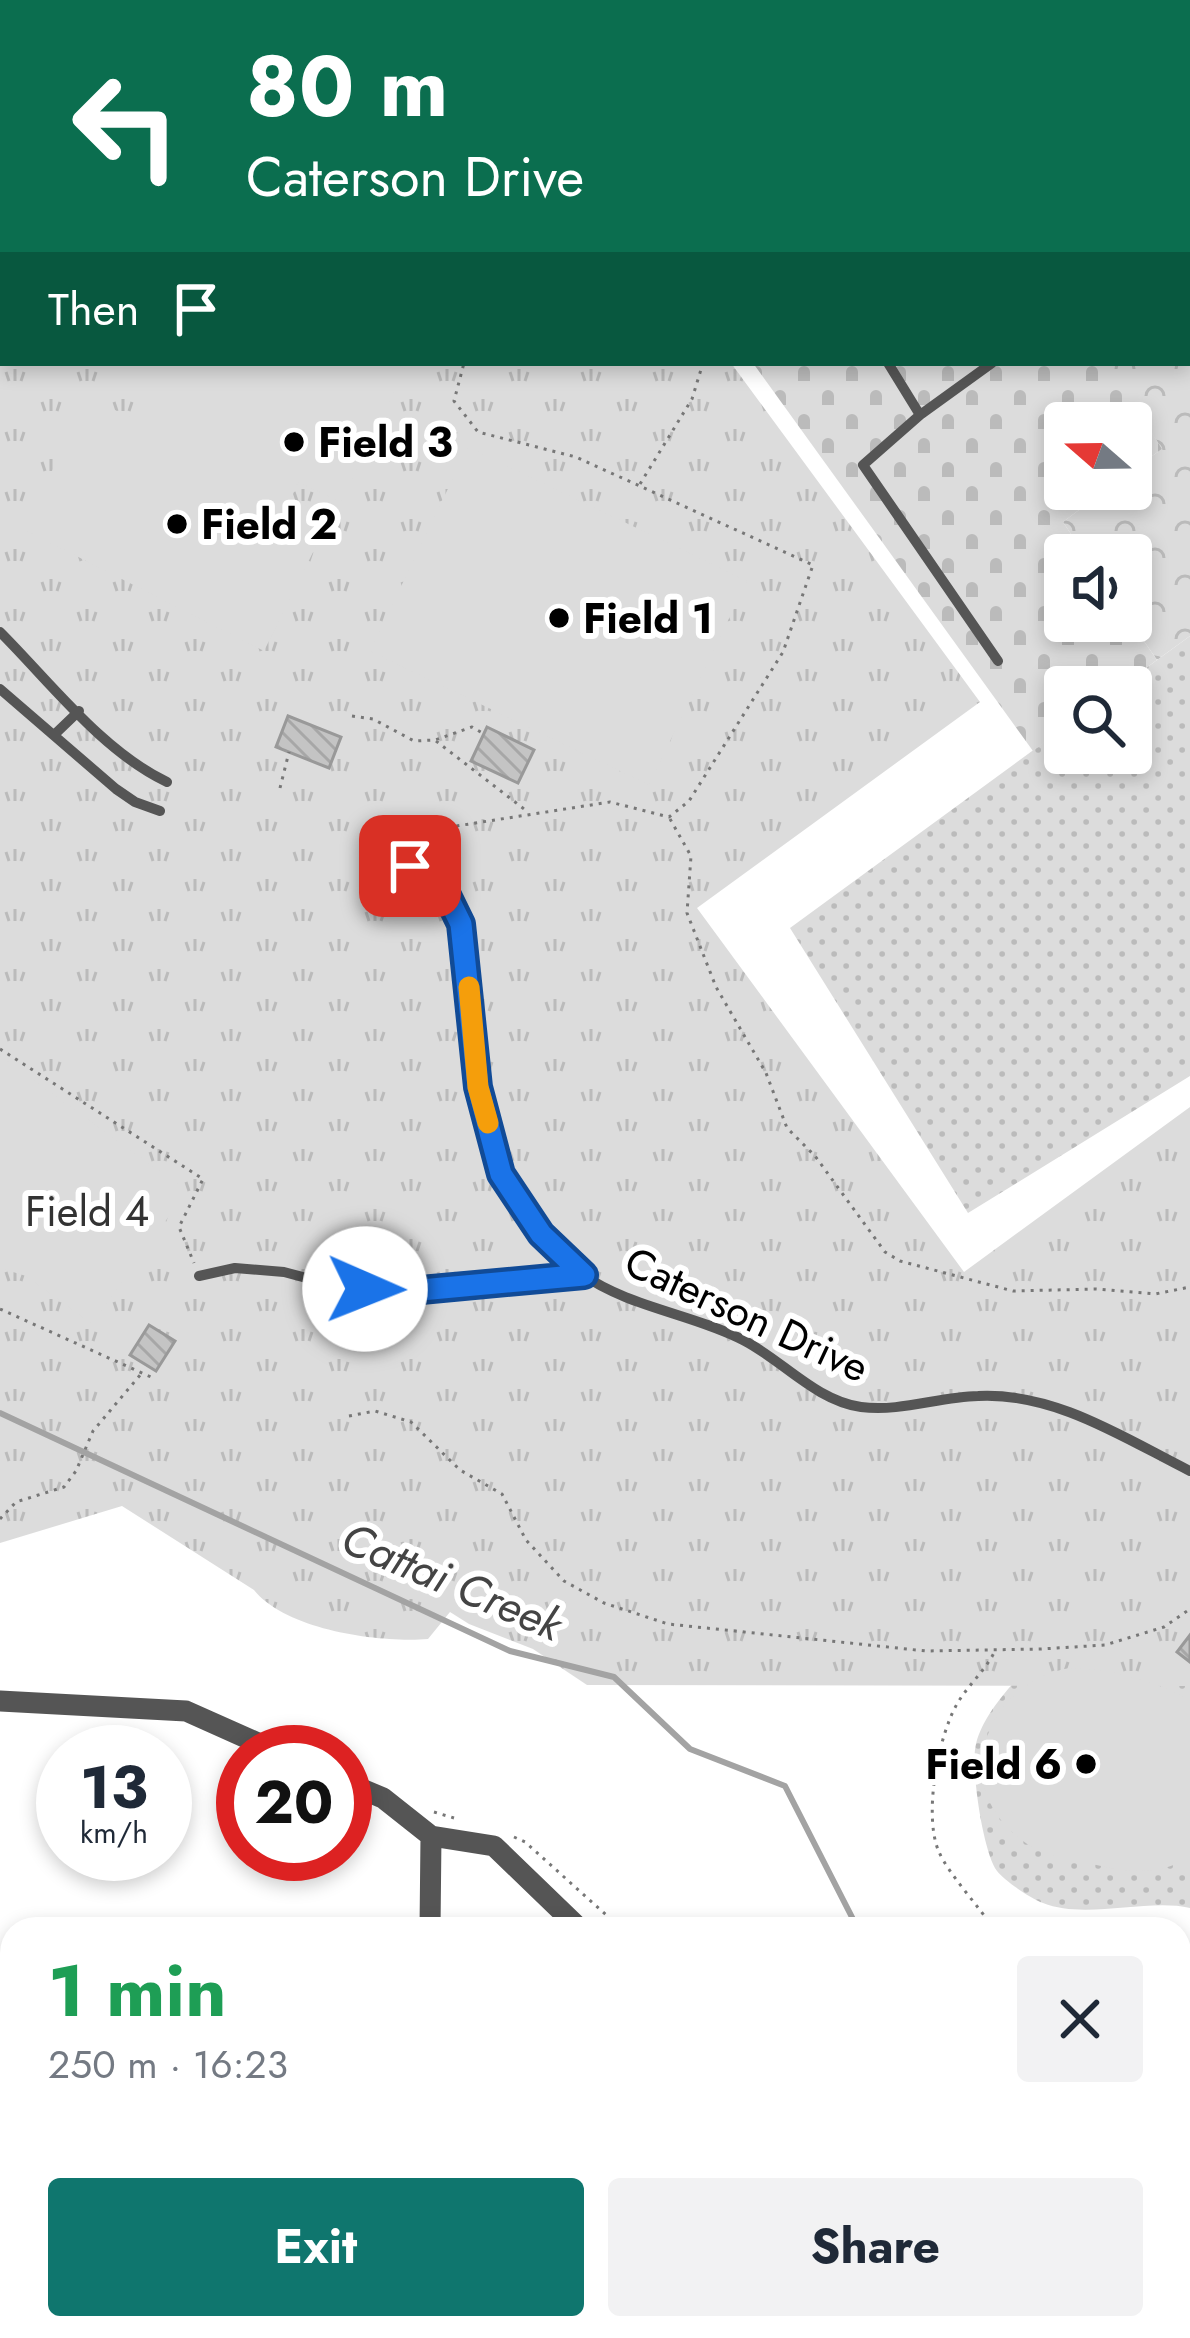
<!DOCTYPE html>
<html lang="en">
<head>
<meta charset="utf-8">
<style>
  body { margin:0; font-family:Jost,sans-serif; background:#f2f2f3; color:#1f2937; height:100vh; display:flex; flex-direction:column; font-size:45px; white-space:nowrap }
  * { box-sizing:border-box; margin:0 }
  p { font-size:39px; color:#747a83 }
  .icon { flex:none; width:66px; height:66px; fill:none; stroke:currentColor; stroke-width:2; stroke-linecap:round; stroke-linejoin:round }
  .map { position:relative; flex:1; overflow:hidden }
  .drawer { position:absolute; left:0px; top:1917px; width:1191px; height:423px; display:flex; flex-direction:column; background:#fff; border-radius:36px 36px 0 0; box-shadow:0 6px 18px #0003 }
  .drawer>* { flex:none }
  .banner { position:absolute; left:0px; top:0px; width:1191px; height:366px; box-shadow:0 6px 18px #0003; background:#0b6e4f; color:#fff; overflow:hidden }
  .needle { width:78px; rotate:290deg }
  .buttons { position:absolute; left:1044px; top:402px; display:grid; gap:24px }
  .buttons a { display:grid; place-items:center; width:108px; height:108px; border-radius:12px; background:#fff; box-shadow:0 6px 18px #0003; font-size:60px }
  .speed { position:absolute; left:36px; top:1725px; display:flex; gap:24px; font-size:60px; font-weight:700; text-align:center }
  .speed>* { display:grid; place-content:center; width:156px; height:156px; border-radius:50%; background:#fff; box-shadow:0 6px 18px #0003; line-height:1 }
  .speed small { font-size:30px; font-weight:400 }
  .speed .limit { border:18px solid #d22; background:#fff; color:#111 }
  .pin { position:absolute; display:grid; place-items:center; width:102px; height:102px; color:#fff; margin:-51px; border-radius:24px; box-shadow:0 6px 18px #0006 }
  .me { position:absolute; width:132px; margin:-66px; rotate:91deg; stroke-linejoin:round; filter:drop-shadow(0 0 9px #0008) }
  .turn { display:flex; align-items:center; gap:42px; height:252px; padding:0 48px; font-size:54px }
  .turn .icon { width:156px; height:156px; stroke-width:2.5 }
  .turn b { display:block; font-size:84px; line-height:102px }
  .then { display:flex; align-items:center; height:114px; padding:0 48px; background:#0003; gap:24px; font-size:45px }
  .round { display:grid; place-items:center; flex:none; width:126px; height:126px; border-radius:12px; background:#f2f2f3 }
  .head { display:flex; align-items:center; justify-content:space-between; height:204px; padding:0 48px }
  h1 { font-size:72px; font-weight:700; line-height:90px; color:#1e9e55 }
  .cta { display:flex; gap:24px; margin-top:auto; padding:24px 48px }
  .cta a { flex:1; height:138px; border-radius:12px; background:#0f766e; color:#fff; font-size:48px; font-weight:700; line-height:138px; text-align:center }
  .cta a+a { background:#f2f2f3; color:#1f2937 }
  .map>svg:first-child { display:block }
</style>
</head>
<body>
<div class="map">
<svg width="1190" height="2338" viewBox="0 0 1190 2338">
  <defs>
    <pattern id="grass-dots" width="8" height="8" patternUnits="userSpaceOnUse" patternTransform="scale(3)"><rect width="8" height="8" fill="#dcdcdc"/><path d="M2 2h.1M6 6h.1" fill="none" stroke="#bbb" stroke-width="1.8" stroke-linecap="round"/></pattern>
    <pattern id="forest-crowns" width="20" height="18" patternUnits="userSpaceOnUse" patternTransform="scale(3)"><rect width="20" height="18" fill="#dcdcdc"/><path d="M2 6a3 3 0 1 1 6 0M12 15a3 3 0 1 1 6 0" fill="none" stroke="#bbb"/></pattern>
    <pattern id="cemetery-stones" width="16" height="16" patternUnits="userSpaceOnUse" patternTransform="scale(3)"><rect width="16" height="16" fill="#dcdcdc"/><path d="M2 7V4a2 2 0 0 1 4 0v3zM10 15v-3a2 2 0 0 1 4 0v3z" fill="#bbb"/></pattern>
    <pattern id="park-tufts" width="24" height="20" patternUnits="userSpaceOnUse" patternTransform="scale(3)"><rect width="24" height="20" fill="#dcdcdc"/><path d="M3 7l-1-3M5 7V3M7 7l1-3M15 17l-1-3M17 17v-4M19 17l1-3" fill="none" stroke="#bbb"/></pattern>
    <pattern id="building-back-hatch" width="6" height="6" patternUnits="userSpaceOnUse" patternTransform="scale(3)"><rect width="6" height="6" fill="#c4c4c4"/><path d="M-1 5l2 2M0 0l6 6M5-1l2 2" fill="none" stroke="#a7a7a7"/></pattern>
  </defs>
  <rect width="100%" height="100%" fill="#fff"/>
  <path fill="url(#grass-dots)" d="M 1190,636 L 1190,1076 L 968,1213 L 790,928 L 1065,727 L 1065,753 L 1131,753 L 1131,687 L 1120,687 Z
    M 1034,1660 L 1190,1667 L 1190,1908 C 1148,1898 1085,1920 1043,1903 C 1030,1898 1005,1881 997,1871 C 983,1853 970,1765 976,1744 C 984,1712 1013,1684 1034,1660 Z"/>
  <path fill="url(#forest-crowns)" d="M 1190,276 L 1190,636 L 1157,660 L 1130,621 L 1131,555 L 1085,555 L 1063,522 L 1107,489 L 1131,489 L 1131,471 L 1162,449 L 1107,365 L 1188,363 Z"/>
  <path fill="url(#cemetery-stones)" d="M 677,0 L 1190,0 L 1190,276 L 1188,3 L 674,3 Z
    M 753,363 L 1109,363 L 1162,449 L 1131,471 L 1131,423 L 1065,423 L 1065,489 L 1107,489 L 1063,522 L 1085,555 L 1065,555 L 1065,621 L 1130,621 L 1157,660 L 1120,687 L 1065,687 L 1065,727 L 1033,751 Z"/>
  <path fill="url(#park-tufts)" d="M 0,0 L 624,0 L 3,3 L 3,363 L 731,363 L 980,702 L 697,908 L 964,1272 L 1190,1107 L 1190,1686 L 587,1685 L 533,1649 L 469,1624 L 450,1612 L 428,1639 C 379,1643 286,1630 254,1590 L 122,1506 L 0,1543 Z"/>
  <path fill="#dcdcdc" d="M 324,0 L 537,0 L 543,3 L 317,3 Z
    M 105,363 L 393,363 L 405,369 L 341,502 L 298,482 L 291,499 L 330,518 L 264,651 L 23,529 L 89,397 L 129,417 L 137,404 L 95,383 Z
    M 468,447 L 747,581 L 649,785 L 370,651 Z
    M 0,1056 L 187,1191 L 92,1324 L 26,1276 L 0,1268 Z
    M 1069,1668 C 1107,1668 1157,1681 1190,1700 L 1190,1857 C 1156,1877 1129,1872 1092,1864 C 1068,1859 1043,1856 1023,1841 C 947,1787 985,1684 1069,1668 Z"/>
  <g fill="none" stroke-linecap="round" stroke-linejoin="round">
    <path stroke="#a3a3a3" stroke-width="6" d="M 0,1413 L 510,1651 L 614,1677 L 690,1749 L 785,1786 L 858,1929
      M 1179,2030 L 1190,2028"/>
  </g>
  <path fill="url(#building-back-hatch)" stroke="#999" stroke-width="3" d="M 288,716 L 341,737 L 329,768 L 276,747 Z
    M 487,727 L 534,750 L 518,783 L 471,761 Z
    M 149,1325 L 175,1341 L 156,1371 L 130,1355 Z
    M 1190,1635 L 1190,1662 L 1177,1652 Z"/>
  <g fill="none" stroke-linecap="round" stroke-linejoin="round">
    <path stroke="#777" stroke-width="3" stroke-dasharray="3 6" stroke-linecap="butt" d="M 71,3 L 73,0
      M 242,3 L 246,0
      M 589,3 L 591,0
      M 0,81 L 3,77
      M 0,275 L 3,273
      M 640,484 L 692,399 L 703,363
      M 352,716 L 373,719 L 414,741 L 435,740 L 472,727 L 484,734
      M 436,741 L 528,812
      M 280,788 L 289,752
      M 670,819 L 691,856 L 687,913 L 716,987 L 766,1073 L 787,1128 L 815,1156 L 885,1252 L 900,1261 L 1013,1291 L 1096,1289 L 1155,1294 L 1190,1287
      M 416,854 L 431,830 L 610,802 L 669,817 L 689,801 L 783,652 L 813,565 L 576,457 L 478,432 L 454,401 L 464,363
      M 0,1049 L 203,1179 L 179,1227 L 194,1263
      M 0,1309 L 151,1377
      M 349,1416 L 375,1411 L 411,1422 L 460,1470 L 502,1494 L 526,1540 L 564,1581 L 604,1603 L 668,1624 L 926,1651 L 1041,1649 L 1105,1645 L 1164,1627 L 1190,1609
      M 0,1519 L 16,1502 L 64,1487 L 76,1471 L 93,1431 L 141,1374
      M 293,1737 L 324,1752
      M 434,1812 L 454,1818
      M 514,1837 L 525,1842 L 622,1929
      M 994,1929 C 980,1908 948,1873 939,1852 C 923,1816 938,1737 957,1704 C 968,1685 985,1671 995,1651
      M 1179,1946 L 1190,1948
      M 795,2329 L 801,2338
      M 254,2338 L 302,2328"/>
    <path stroke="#555" stroke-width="10" d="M 1188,33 L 1190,32
      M 888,363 L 920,415 L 863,465 L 998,661
      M 920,415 L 992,363
      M 0,632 C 51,683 102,751 167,782
      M 0,689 L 116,789 L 135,802 L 160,811
      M 55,734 L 79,711
      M 410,866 C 418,870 428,873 435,878 C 476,906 469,1040 478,1088 C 491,1158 523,1231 582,1274 C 628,1307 693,1314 743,1340 C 781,1359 816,1401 861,1407 C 901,1412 938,1397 978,1396 C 1055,1392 1124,1438 1190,1471
      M 199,1276 L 235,1268 L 284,1272 L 336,1286 L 394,1291 L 584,1275"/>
    <path stroke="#555" stroke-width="21" d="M 0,1701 L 186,1711 L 278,1752
      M 345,1782 L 383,1798 L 431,1836 L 494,1846 L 580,1929
      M 430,1929 L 431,1836
      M 117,2328 L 123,2338
      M 441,2328 L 441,2338
      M 773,2328 L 774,2338
      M 1154,2328 L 1154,2338
      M 160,2338 L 222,2328"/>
  </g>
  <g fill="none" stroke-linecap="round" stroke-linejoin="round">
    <g stroke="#114b97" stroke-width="30">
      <path id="route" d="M 365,1289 L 421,1290 L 584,1275 L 541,1234 L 501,1174 L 478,1087 L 461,924 L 439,879 L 410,866"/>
    </g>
    <use href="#route" stroke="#1a73e8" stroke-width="21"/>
    <path stroke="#f59e0b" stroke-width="21" d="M 469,987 L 478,1087 L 488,1123"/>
  </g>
  <g fill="#000" stroke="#fff" stroke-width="4.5">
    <circle cx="294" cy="442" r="12"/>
    <circle cx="177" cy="524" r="12"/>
    <circle cx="559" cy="618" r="12"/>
    <circle cx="1086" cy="1764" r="12"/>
  </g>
  <g text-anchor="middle" stroke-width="12" stroke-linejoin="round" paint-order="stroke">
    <g font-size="42" font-weight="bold" fill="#000" stroke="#fff" text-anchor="start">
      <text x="318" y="457">Field 3</text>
      <text x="201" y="539">Field 2</text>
      <text x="583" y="633">Field 1</text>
      <text x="1062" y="1779" text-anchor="end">Field 6</text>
    </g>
    <g font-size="42" fill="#333" stroke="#fff">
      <text x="87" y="1226">Field 4</text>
    </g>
    <g font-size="42" fill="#000" stroke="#fff">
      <text transform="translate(747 1314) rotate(25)" y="15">Caterson Drive</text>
    </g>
    <g font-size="45" font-style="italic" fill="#444" stroke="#fff">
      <text transform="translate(452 1581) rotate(23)" y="16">Cattai Creek</text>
    </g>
  </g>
</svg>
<div class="buttons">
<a><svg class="needle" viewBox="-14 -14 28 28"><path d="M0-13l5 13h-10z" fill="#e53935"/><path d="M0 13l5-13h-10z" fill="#747a83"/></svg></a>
<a><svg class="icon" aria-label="sound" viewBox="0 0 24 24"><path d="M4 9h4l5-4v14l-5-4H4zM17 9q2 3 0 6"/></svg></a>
<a><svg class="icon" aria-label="search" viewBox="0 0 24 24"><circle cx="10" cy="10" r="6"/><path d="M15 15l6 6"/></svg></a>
</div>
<div class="speed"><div>13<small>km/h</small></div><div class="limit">20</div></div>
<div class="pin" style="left:410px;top:866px;background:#d93025"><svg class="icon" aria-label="arrive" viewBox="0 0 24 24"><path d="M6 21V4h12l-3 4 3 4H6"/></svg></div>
<svg class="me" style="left:365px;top:1289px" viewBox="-20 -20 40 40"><circle r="19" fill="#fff"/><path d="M0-13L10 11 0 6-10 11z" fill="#1a73e8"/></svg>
<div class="banner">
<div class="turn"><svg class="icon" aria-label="left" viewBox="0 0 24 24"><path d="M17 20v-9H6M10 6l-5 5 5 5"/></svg><div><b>80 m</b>Caterson Drive</div></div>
<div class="then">Then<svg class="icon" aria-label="arrive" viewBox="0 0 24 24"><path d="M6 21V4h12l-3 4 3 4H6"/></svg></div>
</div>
<section class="drawer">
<div class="head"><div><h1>1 min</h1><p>250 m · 16:23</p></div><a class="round"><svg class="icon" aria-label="close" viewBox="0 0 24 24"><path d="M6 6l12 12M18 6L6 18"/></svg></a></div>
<div class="cta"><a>Exit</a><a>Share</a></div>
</section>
</div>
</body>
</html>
